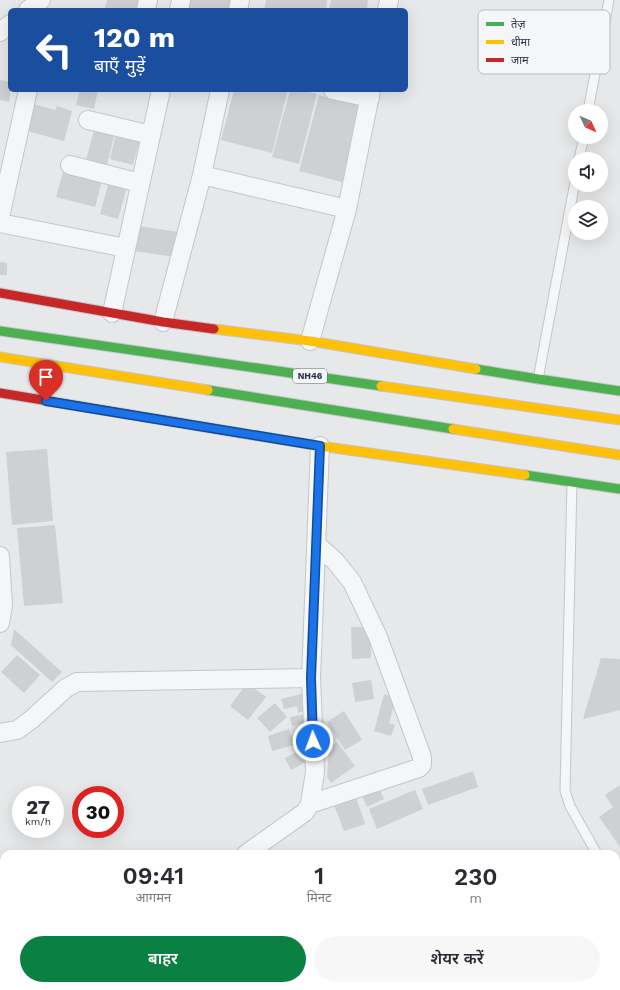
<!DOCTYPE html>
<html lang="hi">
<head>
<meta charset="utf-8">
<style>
  body { margin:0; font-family:"Work Sans","Noto Sans Devanagari",sans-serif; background:#f7f7f7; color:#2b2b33; height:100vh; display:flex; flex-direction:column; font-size:15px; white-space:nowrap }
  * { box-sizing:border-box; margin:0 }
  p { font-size:13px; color:#7c7c81 }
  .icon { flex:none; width:22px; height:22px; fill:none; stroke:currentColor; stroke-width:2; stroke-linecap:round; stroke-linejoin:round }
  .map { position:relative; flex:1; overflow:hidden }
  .details { position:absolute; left:0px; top:850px; width:620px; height:140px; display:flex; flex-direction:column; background:#fff; border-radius:12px 12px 0 0; box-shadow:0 4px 16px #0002 }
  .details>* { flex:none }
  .top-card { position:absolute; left:8px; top:8px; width:400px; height:84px; border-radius:6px; box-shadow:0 4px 16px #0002; background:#1a4fa0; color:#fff; overflow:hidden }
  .needle { width:26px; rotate:134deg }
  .tools { position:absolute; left:568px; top:104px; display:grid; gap:8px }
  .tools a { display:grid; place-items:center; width:40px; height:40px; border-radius:50%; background:#fff; box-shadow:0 4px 16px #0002; font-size:20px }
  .speed { position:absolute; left:12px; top:786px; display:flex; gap:8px; font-size:20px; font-weight:700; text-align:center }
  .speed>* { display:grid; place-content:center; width:52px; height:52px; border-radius:50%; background:#fff; box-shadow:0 4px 16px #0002; line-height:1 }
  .speed small { font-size:10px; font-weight:400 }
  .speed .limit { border:6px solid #d22; background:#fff; color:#111 }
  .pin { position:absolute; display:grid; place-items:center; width:34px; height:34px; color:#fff; margin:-41px -17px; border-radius:50% 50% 50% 0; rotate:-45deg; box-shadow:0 0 4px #0007 }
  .pin .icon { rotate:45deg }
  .me { position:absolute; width:44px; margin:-22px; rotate:358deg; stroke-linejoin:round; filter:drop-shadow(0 0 3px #0008) }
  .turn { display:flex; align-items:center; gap:14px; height:84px; padding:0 20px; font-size:18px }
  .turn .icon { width:52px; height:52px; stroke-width:2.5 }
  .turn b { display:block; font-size:28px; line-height:34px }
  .eta { display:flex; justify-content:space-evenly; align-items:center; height:68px; text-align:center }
  .eta b { font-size:24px; font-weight:600; line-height:28px }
  .primary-button { display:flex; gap:8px; margin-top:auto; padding:8px 20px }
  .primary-button a { flex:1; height:46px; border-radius:24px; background:#0b8043; color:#fff; font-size:16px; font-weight:600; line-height:46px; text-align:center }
  .primary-button a+a { background:#f7f7f7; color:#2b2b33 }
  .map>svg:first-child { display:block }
</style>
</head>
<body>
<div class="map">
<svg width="620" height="990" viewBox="0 0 620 990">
  <rect width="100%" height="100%" fill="#e6e8ea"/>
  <path fill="#ced0d3" d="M 107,0 L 138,0 L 136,10 L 111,10 L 105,8 Z
    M 188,0 L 235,0 L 233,10 L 186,10 Z
    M 266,0 L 327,0 L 326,10 L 264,10 Z
    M 331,0 L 368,0 L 367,10 L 329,10 Z
    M 0,80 L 10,82 L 10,90 L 11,90 L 9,102 L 0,100 Z
    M 80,90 L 98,90 L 94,109 L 76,105 Z
    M 234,90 L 288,90 L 272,153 L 221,140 Z
    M 290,90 L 300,90 L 317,94 L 299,164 L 272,157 Z
    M 319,95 L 362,107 L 342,182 L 299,171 Z
    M 30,103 L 55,110 L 57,106 L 72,111 L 64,141 L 23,130 Z
    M 96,123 L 116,128 L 107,165 L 86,160 Z
    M 117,129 L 141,135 L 133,165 L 110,159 Z
    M 64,168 L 103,177 L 95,207 L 56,197 Z
    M 110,178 L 128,183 L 118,219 L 100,214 Z
    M 138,226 L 179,232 L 174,257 L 134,251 Z
    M 0,262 L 7,263 L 7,275 L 0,275 Z
    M 47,449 L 53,521 L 12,525 L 6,452 Z
    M 55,525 L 63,603 L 24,606 L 17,528 Z
    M 351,627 L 370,627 L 371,658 L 352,659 Z
    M 14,629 L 62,672 L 52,682 L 11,645 Z
    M 17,655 L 40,675 L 24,693 L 1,672 Z
    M 601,658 L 620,659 L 620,710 L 583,719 Z
    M 371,680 L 374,699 L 355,702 L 352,683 Z
    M 247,683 L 266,697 L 248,720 L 230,706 Z
    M 305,693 L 309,710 L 298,713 L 297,706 L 284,709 L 281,699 Z
    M 384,694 L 396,698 L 389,723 L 395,725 L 391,736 L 374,731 Z
    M 275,703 L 287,717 L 270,732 L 257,718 Z
    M 344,711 L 362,740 L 345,750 L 327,722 Z
    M 309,713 L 311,722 L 292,726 L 290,717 Z
    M 289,729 L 294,745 L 272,751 L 268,736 Z
    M 337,742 L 355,766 L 331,783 L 327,777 L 329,748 Z
    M 305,748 L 311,759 L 291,770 L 285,758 Z
    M 473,771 L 478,787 L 428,805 L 422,789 Z
    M 377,784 L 384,799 L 367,807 L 360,792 Z
    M 620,785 L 620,847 L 599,817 L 613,807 L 605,795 Z
    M 415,790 L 423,809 L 377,829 L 369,809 Z
    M 355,794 L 365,824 L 344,831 L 333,802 Z
    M 0,935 L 4,938 L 4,951 L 0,956 Z
    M 89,986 L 116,986 L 119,990 L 92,990 Z
    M 132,986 L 178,986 L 171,990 L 134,990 Z
    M 202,986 L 219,986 L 214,990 L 204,990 Z"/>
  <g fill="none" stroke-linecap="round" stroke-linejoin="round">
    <g stroke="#c4c6c8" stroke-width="11">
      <path id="lane" d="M 588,111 L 609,0
        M 579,159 L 584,137
        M 538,379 L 575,182
        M 572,482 L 565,791 L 570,806 L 597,854
        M 616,888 L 620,895
        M 616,974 L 620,963
        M 610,990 L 612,986"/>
    </g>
    <g stroke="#c4c6c8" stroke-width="20">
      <path id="street" d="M 28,10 L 41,0
        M 146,10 L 148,0
        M 179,10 L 181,0
        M 238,10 L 240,0
        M 387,10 L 389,0
        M 0,32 L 10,24
        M 333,90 L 370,98
        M 88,120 L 151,135
        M 70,165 L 140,183
        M 202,175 L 347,209
        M 0,217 L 28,90
        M 0,223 L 126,248
        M 112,313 L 161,90
        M 163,322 L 202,175 L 220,90
        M 310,341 L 347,209 L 371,90
        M 0,556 L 3,606 L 0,623
        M 0,733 L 17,730 L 32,719 L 66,688 L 77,682 L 311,678
        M 310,804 L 315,772 L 311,678 L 320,446
        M 246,854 L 305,812 L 310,804 L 419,768 L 422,765 L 422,757 L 378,637 L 352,582 L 335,561 L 316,544
        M 231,986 L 233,990
        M 179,990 L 184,986"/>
    </g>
    <g stroke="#c4c6c8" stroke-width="11">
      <path id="fast" d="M 0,331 L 381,386
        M 476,369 L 538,379 L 620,391
        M 208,390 L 453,429
        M 525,475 L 620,489"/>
    </g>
    <g stroke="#c4c6c8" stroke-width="11">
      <path id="slow" d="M 214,329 L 310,341 L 476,369
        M 0,357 L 208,390
        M 381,386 L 620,420
        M 453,429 L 620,455
        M 240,433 L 320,446 L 525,475"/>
    </g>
    <g stroke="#c4c6c8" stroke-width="11">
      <path id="jam" d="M 0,293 L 163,322 L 214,329
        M 0,393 L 240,433"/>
    </g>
    <use href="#lane" stroke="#f5f6f7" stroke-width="9"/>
    <use href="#street" stroke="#f5f6f7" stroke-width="18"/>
    <use href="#fast" stroke="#4caf50" stroke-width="9"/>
    <use href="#slow" stroke="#ffc107" stroke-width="9"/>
    <use href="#jam" stroke="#c62828" stroke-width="9"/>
  </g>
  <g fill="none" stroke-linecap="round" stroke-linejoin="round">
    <g stroke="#114b97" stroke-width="10">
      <path id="route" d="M 46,401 L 320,446 L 311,678 L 313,741"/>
    </g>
    <use href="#route" stroke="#1a73e8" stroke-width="7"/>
  </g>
  <g text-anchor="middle" stroke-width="3" stroke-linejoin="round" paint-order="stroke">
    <rect fill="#f4f6f9" stroke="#676e7b" stroke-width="1" x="293" y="369" width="34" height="14" rx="3"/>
    <g font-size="9" font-weight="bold" fill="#2b3445">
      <text x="310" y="379">NH46</text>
    </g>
  </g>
  <rect x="478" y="10" width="132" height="64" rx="6" fill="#f4f6f9" stroke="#b8bcc3" stroke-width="1"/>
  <rect x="486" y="22" width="18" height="4" fill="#4caf50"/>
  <rect x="486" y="40" width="18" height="4" fill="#ffc107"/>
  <rect x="486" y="58" width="18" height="4" fill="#c62828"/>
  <g font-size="11" fill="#2b3445">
    <text x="511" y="28">तेज़</text>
    <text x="511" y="46">धीमा</text>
    <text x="511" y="64">जाम</text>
  </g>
</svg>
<div class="tools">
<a><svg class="needle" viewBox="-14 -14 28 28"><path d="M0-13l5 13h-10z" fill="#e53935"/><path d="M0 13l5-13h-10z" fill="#7c7c81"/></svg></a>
<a><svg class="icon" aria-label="sound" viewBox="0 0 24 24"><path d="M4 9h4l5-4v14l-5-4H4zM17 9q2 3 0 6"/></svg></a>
<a><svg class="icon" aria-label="layers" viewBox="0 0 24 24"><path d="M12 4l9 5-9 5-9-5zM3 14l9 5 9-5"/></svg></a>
</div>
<div class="speed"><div>27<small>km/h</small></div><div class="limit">30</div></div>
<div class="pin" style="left:46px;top:401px;background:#d93025"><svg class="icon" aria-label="arrive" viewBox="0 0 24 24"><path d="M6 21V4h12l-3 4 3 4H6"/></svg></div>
<svg class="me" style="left:313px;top:741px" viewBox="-20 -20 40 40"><circle r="17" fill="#1a73e8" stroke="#fff" stroke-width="3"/><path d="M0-11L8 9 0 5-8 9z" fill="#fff"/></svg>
<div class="top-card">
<div class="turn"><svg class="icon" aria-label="left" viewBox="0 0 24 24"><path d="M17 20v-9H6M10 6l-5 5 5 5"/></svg><div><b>120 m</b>बाएँ मुड़ें</div></div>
</div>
<section class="details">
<div class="eta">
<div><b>09:41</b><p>आगमन</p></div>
<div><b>1</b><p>मिनट</p></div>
<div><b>230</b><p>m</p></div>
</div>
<div class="primary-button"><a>बाहर</a><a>शेयर करें</a></div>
</section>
</div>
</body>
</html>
